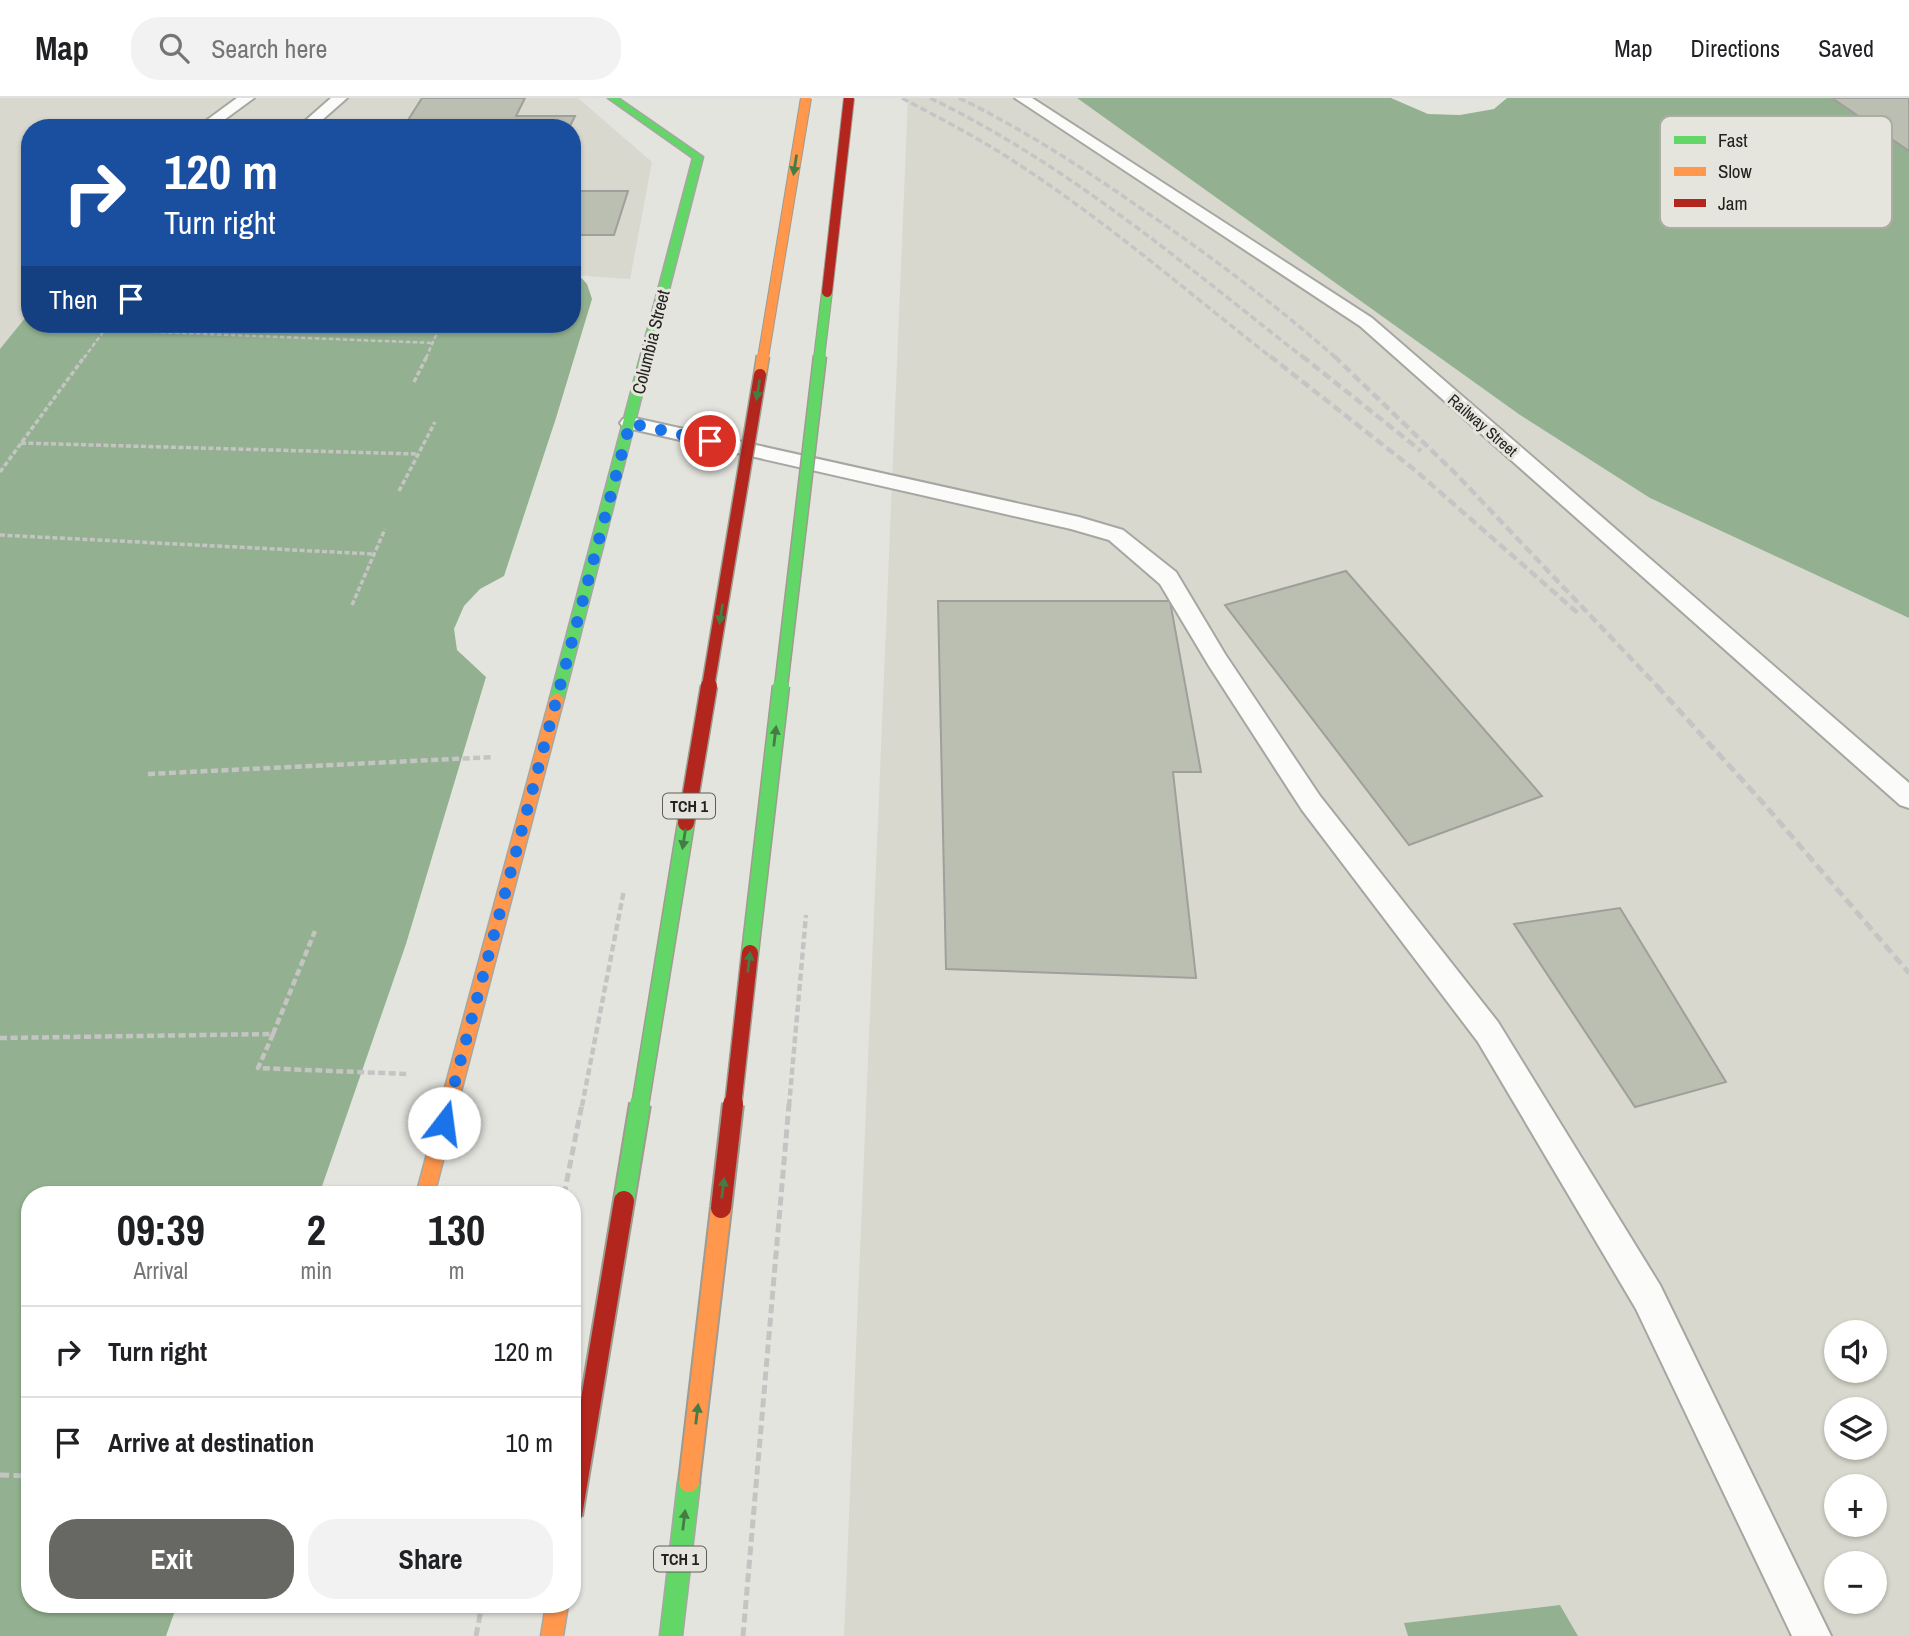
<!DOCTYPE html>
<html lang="en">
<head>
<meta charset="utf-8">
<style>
  body { margin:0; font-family:"Archivo Narrow",sans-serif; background:#f2f2f2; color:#202124; height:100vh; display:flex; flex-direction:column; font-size:26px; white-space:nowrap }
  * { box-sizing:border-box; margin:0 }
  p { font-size:23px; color:#757577 }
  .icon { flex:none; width:38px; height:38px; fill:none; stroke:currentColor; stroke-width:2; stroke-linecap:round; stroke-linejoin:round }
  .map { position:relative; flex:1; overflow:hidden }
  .side { position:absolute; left:21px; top:1088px; width:560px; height:427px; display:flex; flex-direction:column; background:#fff; border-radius:28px; box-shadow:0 2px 5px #0004 }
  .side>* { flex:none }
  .hud { position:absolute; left:21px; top:21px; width:560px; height:214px; border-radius:28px; box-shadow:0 2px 5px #0004; background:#1a4fa0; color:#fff; overflow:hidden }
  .buttons { position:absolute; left:1824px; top:1222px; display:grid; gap:14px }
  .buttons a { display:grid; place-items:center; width:63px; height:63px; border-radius:50%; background:#fff; box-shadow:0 2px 5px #0004; font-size:35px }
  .pin { position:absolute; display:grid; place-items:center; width:60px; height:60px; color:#fff; margin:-30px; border:4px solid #fff; border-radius:50%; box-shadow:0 2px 7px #0007 }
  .me { position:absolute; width:77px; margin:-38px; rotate:15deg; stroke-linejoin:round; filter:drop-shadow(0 0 5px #0008) }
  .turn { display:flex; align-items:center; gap:24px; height:147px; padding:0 28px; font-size:32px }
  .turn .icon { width:91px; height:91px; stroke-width:2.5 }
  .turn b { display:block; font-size:49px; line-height:60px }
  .then { display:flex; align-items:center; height:66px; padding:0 28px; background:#0003; gap:14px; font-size:26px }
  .eta { display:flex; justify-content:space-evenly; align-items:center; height:119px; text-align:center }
  .eta b { font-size:42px; font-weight:800; line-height:49px }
  .primary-button { display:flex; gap:14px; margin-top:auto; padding:14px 28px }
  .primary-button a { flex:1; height:80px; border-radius:28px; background:#676763; color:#fff; font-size:28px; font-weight:800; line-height:80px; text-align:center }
  .primary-button a+a { background:#f2f2f2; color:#202124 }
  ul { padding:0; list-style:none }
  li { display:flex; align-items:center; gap:21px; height:91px; padding:0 28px; border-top:2px solid #e0e0e0 }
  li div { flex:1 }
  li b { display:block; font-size:26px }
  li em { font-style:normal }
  header { display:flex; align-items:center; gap:42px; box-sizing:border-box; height:98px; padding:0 35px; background:#fff; border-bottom:2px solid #e0e0e0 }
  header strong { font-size:33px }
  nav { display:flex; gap:38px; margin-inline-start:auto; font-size:24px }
  .search { width:490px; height:63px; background:#f2f2f2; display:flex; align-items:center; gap:18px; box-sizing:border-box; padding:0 24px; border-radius:28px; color:#757577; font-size:26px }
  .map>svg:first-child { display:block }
</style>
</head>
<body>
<header>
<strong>Map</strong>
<div class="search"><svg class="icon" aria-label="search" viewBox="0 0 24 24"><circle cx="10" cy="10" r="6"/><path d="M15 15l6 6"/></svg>Search here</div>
<nav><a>Map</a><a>Directions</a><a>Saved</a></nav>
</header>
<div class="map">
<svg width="1909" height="1538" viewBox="0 0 1909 1538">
  <rect width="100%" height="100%" fill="#e4e4df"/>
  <path fill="#d8d8ce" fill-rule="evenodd" d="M 0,0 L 578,0 L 652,64 L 630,181 L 572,177 L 572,30 L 30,30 L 30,226 L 0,264 Z
    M 908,0 L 1077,0 L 1520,317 L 1650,400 L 1909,520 L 1909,1538 L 1578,1538 L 1560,1507 L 1405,1525 L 1408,1538 L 844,1538 ZM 1836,1234 L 1874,1234 L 1874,1272 L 1836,1272 ZM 1836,1311 L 1874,1311 L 1874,1349 L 1836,1349 ZM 1836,1388 L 1874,1388 L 1874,1426 L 1836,1426 ZM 1836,1465 L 1874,1465 L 1874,1503 L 1836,1503 Z"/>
  <path fill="#93b190" d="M 1077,0 L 1391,0 L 1428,16 L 1460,17 L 1494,11 L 1507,0 L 1909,0 L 1909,520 L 1650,400 L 1520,317 Z
    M 572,170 L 587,186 L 592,201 L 556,320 L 504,478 L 480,491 L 464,508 L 454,531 L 457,552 L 486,579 L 406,846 L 319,1097 L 30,1097 L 30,1507 L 177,1507 L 166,1538 L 0,1538 L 0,251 L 30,214 L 30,226 L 572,226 Z
    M 1560,1507 L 1578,1538 L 1408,1538 L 1404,1525 Z"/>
  <path fill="#bbbfb1" stroke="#9f9f9b" stroke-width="2" d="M 422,0 L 525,0 L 516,18 L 575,18 L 569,30 L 403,30 Z
    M 1832,0 L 1909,0 L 1909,53 Z
    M 572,93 L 628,93 L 614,137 L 572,137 Z
    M 1346,473 L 1542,698 L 1409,747 L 1225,507 Z
    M 938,503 L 1170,503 L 1201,674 L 1173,674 L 1196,880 L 946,871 Z
    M 1620,810 L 1726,984 L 1635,1009 L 1514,826 Z"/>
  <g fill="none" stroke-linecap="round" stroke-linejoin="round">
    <g stroke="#a6a6a2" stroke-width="4">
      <path id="lane" d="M 237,0 L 254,0 L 213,30 L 196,30 Z
        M 331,0 L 347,0 L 313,30 L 297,30 Z
        M 1015,0 L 1032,0 L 1372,220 L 1909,685 L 1909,710 L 1900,707 L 1360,228 Z
        M 630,319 L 1079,419 L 1123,432 L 1176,474 L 1225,556 L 1320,698 L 1498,924 L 1660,1187 L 1831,1538 L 1792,1538 L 1636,1211 L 1478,944 L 1302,712 L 1209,568 L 1160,486 L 1109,442 L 1071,431 L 623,329 L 620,325 L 623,321 Z"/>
    </g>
    <g stroke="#a6a6a2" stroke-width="3">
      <path id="fast" d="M 608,0 L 618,0 L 703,59 L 564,600 L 557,605 L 550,600 L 693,60 Z
        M 689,1373 L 697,1376 L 700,1384 L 682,1538 L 660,1538 L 678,1384 L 681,1376 Z"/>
    </g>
    <g stroke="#a6a6a2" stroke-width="3">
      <path id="slow" d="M 557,595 L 564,600 L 434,1097 L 416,1097 L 550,600 Z
        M 546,1507 L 568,1507 L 563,1538 L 541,1538 Z"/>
    </g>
    <path stroke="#c4c4c3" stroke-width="2.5" stroke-dasharray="4.5 2.5" stroke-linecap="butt" d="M 105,232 L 434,245
      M 84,260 L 109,226
      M 426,260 L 440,228"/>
    <path stroke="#c4c4c3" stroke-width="3.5" stroke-dasharray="5 2.5" stroke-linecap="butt" d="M 414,284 L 427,258
      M 21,345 L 416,356
      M 0,374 L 85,258
      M 399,393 L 435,324
      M 0,437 L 373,456
      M 352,507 L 385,431"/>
    <path stroke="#c4c4c3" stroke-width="4.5" stroke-dasharray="7 3.5" stroke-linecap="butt" d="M 148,676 L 494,659
      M 273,936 L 315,833
      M 0,940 L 273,936 L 258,970 L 407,976"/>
    <path stroke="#c4c4c3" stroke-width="5" stroke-dasharray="9 4.5" stroke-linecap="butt" d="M 0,1377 L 30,1378
      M 476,1538 L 482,1507"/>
    <use href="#lane" fill="#fbfbfa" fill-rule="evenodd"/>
    <use href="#fast" fill="#63d668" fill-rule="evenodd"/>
    <use href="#slow" fill="#ff974d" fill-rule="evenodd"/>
    <path stroke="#c5c5c5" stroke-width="3.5" stroke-dasharray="7 3.5" stroke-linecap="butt" d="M 902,0 C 941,21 981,41 1018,66 C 1107,124 1189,195 1272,260
      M 930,0 C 1067,66 1185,167 1304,260
      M 959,0 C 1025,32 1086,72 1146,114 C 1212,159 1276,207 1336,260"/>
    <path stroke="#c5c5c5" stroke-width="4.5" stroke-dasharray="9 4.5" stroke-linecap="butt" d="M 1270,258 L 1416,373 L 1580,517
      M 1302,258 L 1421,353
      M 1334,258 L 1457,377 L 1658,589"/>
    <path stroke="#c5c5c5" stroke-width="5" stroke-dasharray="10 5" stroke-linecap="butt" d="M 1657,588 L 1764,706 L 1909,875"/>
    <g stroke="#9f9b90" stroke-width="12" stroke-linecap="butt">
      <path id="fast-bridge-far3" d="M 819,260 L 827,194"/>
    </g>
    <g stroke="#9f9b90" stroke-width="15" stroke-linecap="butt">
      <path id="fast-bridge-far2" d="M 781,589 L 820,258"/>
    </g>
    <g stroke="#9f9b90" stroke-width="19" stroke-linecap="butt">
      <path id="fast-bridge-far1" d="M 750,855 L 781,588
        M 640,1008 L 686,725"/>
    </g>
    <g stroke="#9f9b90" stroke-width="24" stroke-linecap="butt">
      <path id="fast-bridge" d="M 624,1103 L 640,1006"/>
    </g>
    <g stroke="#9f9b90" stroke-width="12" stroke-linecap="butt">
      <path id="slow-bridge-far2" d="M 763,260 L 806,0"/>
    </g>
    <g stroke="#9f9b90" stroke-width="15" stroke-linecap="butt">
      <path id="slow-bridge-far1" d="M 760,277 L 763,258"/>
    </g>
    <g stroke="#9f9b90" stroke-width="24" stroke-linecap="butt">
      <path id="slow-bridge" d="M 689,1384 L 721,1110"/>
    </g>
    <g stroke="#9f9b90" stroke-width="12" stroke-linecap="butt">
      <path id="jam-bridge-far3" d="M 827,194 L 849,0"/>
    </g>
    <g stroke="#9f9b90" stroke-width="15" stroke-linecap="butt">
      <path id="jam-bridge-far2" d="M 708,589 L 760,277"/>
    </g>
    <g stroke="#9f9b90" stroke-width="19" stroke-linecap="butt">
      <path id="jam-bridge-far1" d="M 686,725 L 709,588
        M 733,1008 L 750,855"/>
    </g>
    <g stroke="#9f9b90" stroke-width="24" stroke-linecap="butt">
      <path id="jam-bridge" d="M 721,1110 L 733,1006
        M 572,1417 L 624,1103"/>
    </g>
    <path stroke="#c4c4c3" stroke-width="4.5" stroke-dasharray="7 3.5" stroke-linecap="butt" d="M 582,1008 L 624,792
      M 789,1008 L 806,817"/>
    <path stroke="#c4c4c3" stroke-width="5" stroke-dasharray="9 4.5" stroke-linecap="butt" d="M 564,1097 L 582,1006
      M 743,1538 L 789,1006"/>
    <use href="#fast-bridge-far3" stroke="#63d668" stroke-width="10"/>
    <use href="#fast-bridge-far2" stroke="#63d668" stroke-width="12"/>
    <use href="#fast-bridge-far1" stroke="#63d668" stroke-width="16"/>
    <use href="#fast-bridge" stroke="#63d668" stroke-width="20"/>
    <use href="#slow-bridge-far2" stroke="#ff974d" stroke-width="10"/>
    <use href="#slow-bridge-far1" stroke="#ff974d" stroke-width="12"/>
    <use href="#slow-bridge" stroke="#ff974d" stroke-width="20"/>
    <use href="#jam-bridge-far3" stroke="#b3261e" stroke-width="10"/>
    <use href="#jam-bridge-far2" stroke="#b3261e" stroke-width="12"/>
    <use href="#jam-bridge-far1" stroke="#b3261e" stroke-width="16"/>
    <use href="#jam-bridge" stroke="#b3261e" stroke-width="20"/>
  </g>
  <defs><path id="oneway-solid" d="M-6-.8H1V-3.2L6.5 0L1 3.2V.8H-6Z" transform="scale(1.75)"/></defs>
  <g fill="#437c44">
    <use href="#oneway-solid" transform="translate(795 67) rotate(99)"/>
    <use href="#oneway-solid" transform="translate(758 292) rotate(99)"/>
    <use href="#oneway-solid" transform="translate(721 516) rotate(99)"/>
    <use href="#oneway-solid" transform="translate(775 638) rotate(-83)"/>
    <use href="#oneway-solid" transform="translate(684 741) rotate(99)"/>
    <use href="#oneway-solid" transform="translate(749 864) rotate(-83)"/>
    <use href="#oneway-solid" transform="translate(723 1090) rotate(-83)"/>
    <use href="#oneway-solid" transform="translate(697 1316) rotate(-83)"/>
    <use href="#oneway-solid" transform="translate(684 1422) rotate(-83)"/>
  </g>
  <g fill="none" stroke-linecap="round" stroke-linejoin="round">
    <path stroke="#1a73e8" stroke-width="12" stroke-dasharray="0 21.6" d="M 444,1025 L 630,325 L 710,343"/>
  </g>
  <g text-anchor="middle" stroke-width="6" stroke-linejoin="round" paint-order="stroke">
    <g font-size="16" fill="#232320" stroke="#e6e5dd">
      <text transform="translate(1483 327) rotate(41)" y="6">Railway Street</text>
    </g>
    <g fill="#e6e5dd" stroke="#5e5d59" stroke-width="2">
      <rect x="663" y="695.5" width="52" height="25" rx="5"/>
      <rect x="654" y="1448.5" width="52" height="25" rx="5"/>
    </g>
    <g font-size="16" font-weight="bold" fill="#232320">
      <text x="689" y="714">TCH 1</text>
      <text x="680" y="1467">TCH 1</text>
    </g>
    <g font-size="18" fill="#232320" stroke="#e6e5dd">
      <text transform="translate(651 244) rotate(-76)" y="6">Columbia Street</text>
    </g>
  </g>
  <rect x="1660" y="18" width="232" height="112" rx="10" fill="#e6e5dd" stroke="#acaba4" stroke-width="2"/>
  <rect x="1674" y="38" width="32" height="8" fill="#63d668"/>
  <rect x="1674" y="69" width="32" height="9" fill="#ff974d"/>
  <rect x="1674" y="101" width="32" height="8" fill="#b3261e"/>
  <g font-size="19" fill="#232320">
    <text x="1718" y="49">Fast</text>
    <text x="1718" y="80">Slow</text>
    <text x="1718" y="112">Jam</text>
  </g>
</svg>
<div class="buttons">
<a><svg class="icon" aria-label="sound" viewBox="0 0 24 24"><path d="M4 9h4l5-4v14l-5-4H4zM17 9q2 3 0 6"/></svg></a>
<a><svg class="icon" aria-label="layers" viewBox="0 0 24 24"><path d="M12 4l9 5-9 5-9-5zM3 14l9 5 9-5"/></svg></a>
<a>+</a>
<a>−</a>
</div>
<div class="pin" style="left:710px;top:343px;background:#d93025"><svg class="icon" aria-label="arrive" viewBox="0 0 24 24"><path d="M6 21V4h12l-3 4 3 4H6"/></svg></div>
<svg class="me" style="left:444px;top:1025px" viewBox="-20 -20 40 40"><circle r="19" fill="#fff"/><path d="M0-13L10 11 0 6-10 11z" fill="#1a73e8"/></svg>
<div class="hud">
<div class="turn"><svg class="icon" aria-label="right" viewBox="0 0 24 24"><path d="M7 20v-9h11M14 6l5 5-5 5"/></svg><div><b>120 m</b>Turn right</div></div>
<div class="then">Then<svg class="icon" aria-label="arrive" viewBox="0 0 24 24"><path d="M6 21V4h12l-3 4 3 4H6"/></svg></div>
</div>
<section class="side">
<div class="eta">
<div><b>09:39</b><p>Arrival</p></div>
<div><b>2</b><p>min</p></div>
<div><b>130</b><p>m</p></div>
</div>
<ul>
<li><svg class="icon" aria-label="right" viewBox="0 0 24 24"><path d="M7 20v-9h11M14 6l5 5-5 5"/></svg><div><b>Turn right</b></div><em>120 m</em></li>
<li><svg class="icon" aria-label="arrive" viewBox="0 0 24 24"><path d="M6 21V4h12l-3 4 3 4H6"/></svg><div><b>Arrive at destination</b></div><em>10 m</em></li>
</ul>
<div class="primary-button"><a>Exit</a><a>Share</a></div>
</section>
</div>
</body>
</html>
